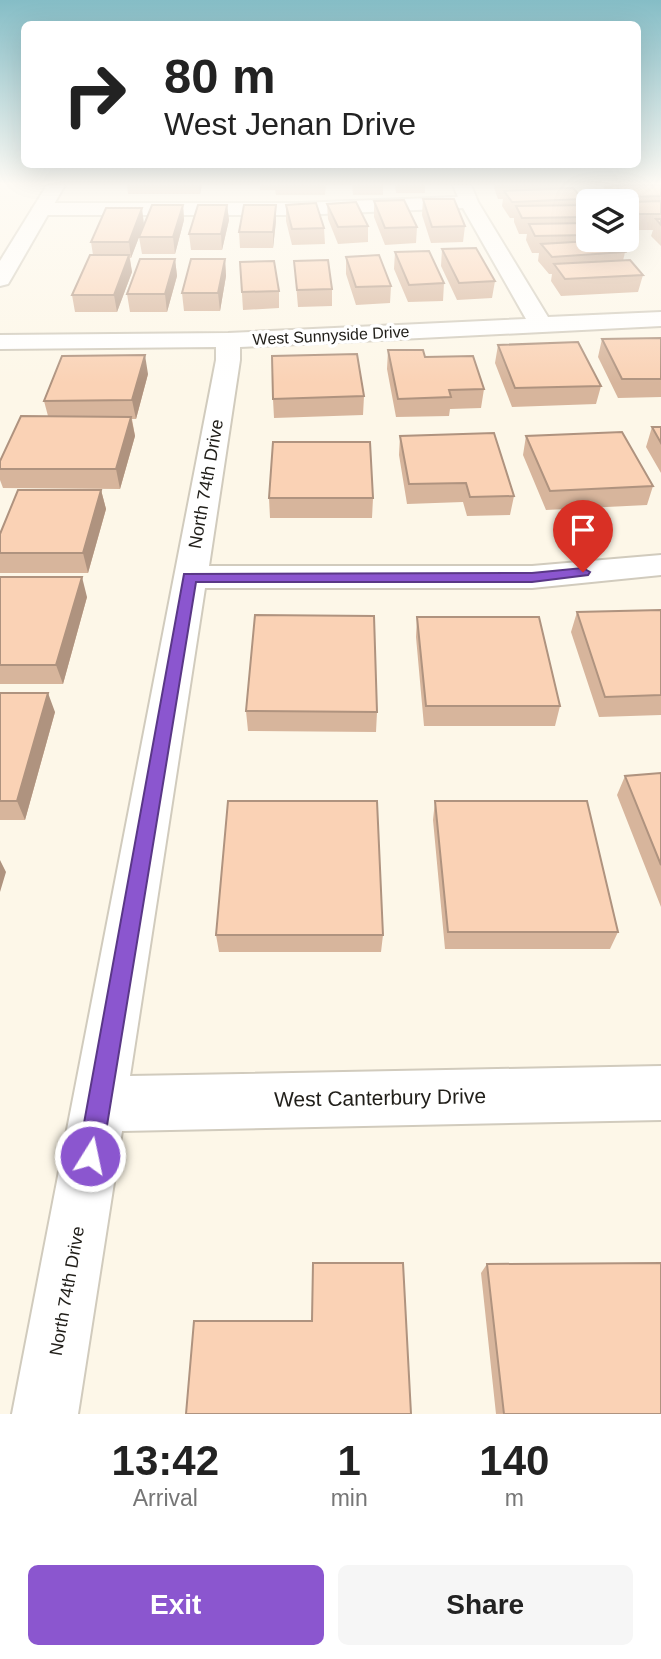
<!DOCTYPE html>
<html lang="en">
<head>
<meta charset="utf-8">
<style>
  body { margin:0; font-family:Helvetica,sans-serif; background:#f6f6f6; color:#222; height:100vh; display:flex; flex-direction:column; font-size:26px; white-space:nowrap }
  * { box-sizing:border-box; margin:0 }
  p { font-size:23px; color:#767676 }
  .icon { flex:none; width:38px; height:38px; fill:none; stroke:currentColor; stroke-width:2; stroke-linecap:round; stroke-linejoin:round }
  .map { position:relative; height:1414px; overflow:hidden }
  .details { display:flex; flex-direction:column; background:#fff; flex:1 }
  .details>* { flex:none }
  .guide { position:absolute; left:21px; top:21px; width:620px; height:147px; border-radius:10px; box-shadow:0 7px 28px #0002; background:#fff; color:#222; overflow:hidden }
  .controls { position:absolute; left:576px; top:189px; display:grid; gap:14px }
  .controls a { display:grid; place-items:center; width:63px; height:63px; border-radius:10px; background:#fff; box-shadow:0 7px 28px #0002; font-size:35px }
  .pin { position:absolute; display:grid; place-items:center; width:60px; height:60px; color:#fff; margin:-72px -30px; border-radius:50% 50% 50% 0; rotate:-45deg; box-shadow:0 0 7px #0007 }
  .pin .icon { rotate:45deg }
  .me { position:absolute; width:77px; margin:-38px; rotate:10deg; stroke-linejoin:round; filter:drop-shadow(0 0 5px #0008) }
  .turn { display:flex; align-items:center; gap:24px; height:147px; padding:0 28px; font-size:32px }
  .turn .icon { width:91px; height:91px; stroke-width:2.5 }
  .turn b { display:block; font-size:49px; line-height:60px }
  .eta { display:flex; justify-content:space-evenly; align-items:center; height:119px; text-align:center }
  .eta b { font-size:42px; font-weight:700; line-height:49px }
  .primary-button { display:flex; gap:14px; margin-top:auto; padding:14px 28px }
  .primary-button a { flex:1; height:80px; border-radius:10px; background:#8b56cf; color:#fff; font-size:28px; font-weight:700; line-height:80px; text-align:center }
  .primary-button a+a { background:#f6f6f6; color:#222 }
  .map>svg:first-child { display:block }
</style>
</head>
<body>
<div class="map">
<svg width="661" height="1414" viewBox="0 0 661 1414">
  <rect width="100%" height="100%" fill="#fdf7e8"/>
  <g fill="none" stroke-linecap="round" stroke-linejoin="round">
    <g stroke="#d1cbbd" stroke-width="4">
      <path id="minor" d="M 453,185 L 471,185 L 478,202 L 548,317 L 661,312 L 661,326 L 240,347 L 240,360 L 209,566 L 532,566 L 661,555 L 661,575 L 532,588 L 205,588 L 130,1076 L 661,1066 L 661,1120 L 122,1131 L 78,1414 L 12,1414 L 216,360 L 216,347 L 0,349 L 0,335 L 228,333 L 526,319 L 463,208 L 298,215 L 41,215 L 32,209 L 41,203 L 298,203 L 458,197 Z"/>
    </g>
    <g stroke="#d1cbbd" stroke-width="4">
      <path id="major" d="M 47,185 L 65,185 L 11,279 L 8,284 L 0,286 L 0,261 Z"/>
    </g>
    <use href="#minor" fill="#fff" fill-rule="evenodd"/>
    <use href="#major" fill="#fff" fill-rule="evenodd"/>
  </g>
  <path fill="#d7b59c" d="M 127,185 L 202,185 L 200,194 L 128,194 Z
    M 260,185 L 326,185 L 325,195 L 276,195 L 275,190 L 260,190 Z
    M 352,185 L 383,185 L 383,195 L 353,195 Z
    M 395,185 L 425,185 L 425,193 L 396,193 Z
    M 495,185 L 565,185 L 564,188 L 583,199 L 582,205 L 588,205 L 588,240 L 613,240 L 625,252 L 623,261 L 643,275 L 638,292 L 561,296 L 551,281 L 552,274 L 549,274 L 538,261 L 539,253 L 532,253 L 526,240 L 527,234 L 519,234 L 514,222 L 514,218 L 510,218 L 502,206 L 503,199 L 498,199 L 494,188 Z
    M 605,185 L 661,185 L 661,246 L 651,236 L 653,230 L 636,230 L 627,217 L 628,212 L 626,212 L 626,201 L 613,201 L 615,190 L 604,189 Z
    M 423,199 L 465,226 L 463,242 L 431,243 L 422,215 Z
    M 374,201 L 417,227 L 416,243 L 385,245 L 374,217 Z
    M 327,204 L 368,226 L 368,242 L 338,244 L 328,219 Z
    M 183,205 L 184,220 L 175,254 L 142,254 L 139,237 Z
    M 227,205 L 229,220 L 222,250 L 191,250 L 189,234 Z
    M 286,205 L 324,228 L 325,244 L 292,245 L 286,221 Z
    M 276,221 L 273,248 L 240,248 L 239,232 Z
    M 144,224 L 131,258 L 130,258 L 132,272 L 117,312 L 75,312 L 72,295 L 93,255 L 91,242 Z
    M 442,249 L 495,281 L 492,298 L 457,300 L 441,266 Z
    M 395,252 L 444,283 L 443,301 L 408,302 L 394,269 Z
    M 346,257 L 391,286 L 390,303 L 356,305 L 346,274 Z
    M 175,259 L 177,276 L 167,312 L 130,312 L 127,294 Z
    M 225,259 L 226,276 L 220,311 L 184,311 L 182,293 Z
    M 294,261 L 332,289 L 332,306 L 298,307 Z
    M 240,262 L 279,291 L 279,308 L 243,310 Z
    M 661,338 L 661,397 L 618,398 L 598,357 L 602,339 Z
    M 498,345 L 601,386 L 596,404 L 512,407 L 495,363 Z
    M 388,350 L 425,357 L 484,389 L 481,408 L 450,409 L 449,416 L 396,417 L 387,369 Z
    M 148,374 L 136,419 L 132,419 L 135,436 L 120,489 L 3,488 L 0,480 L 0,461 L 48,416 L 44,401 Z
    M 364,396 L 363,415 L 274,418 L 273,399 Z
    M 652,427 L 661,427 L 661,473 L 646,447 Z
    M 400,436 L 514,496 L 510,515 L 467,516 L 463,502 L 407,504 L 399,455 Z
    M 526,436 L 653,486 L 647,505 L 546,510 L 523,455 Z
    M 101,490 L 106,509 L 88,573 L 0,573 L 0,534 Z
    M 269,498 L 373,498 L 372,518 L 270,518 Z
    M 0,577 L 87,597 L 63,684 L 0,684 Z
    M 661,610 L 661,715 L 599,717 L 571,632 L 577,612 Z
    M 417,617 L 560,706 L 555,726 L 424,726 L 416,637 Z
    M 0,693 L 55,712 L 25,820 L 0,820 Z
    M 246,711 L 377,712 L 376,732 L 248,731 Z
    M 661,773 L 661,907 L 617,795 L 625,776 Z
    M 435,801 L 618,932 L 610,949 L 445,949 L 433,820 Z
    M 216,935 L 383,935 L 381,952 L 219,952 Z
    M 487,1264 L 661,1414 L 496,1414 L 481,1273 Z"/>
  <path fill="#af937f" d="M 199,185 L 202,185 L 200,194 Z
    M 183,205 L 184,220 L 175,254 L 173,237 Z
    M 227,205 L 229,220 L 222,250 L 221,234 Z
    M 276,205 L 276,221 L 273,248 L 273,232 Z
    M 142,208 L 144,224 L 131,258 L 129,242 Z
    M 129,255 L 132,272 L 117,312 L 114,295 Z
    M 175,259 L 177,276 L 167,312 L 165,294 Z
    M 225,259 L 226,276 L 220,311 L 218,293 Z
    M 145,355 L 148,374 L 136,419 L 132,400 Z
    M 131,417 L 135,436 L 120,489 L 116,469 Z
    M 101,490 L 106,509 L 88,573 L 83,553 Z
    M 82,577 L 87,597 L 63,684 L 56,665 Z
    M 48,693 L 55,712 L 25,820 L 17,801 Z
    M 0,860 L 6,872 L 0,892 Z"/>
  <path fill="#fad2b5" stroke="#af937f" stroke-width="2" d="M 616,185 L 661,185 L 661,196 L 624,197 Z
    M 573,188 L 583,199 L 512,202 L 504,191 Z
    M 423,199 L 454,199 L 465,226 L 432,227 Z
    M 404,200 L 417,227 L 385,228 L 374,201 Z
    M 661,201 L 661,214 L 639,214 L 631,202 Z
    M 356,202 L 368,226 L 338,227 L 327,204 Z
    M 316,203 L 324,228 L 292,229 L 286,205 Z
    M 152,205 L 183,205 L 173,237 L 139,237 Z
    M 198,205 L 227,205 L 221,234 L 189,234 Z
    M 244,205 L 276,205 L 273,232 L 239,232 Z
    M 588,205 L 588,217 L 522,218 L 516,206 Z
    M 106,208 L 142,208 L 129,242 L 91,242 Z
    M 656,219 L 661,219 L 661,225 Z
    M 588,223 L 588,235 L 535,236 L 529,224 Z
    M 607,240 L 613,240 L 625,252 L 552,257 L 541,244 Z
    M 476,248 L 495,281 L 459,283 L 442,249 Z
    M 429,251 L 444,283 L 409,285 L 395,252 Z
    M 90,255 L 129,255 L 114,295 L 72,295 Z
    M 379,255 L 391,286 L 356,287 L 346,257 Z
    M 140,259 L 175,259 L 165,294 L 127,294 Z
    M 191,259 L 225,259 L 218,293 L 182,293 Z
    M 328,260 L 332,289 L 297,290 L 294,261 Z
    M 630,260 L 643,275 L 565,279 L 554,264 Z
    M 274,261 L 279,291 L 242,292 L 240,262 Z
    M 661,338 L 661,379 L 622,379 L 602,339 Z
    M 578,342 L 601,386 L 515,388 L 498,345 Z
    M 388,350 L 423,350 L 425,357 L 473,356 L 484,389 L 449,390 L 451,397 L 398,399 Z
    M 357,354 L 364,396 L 273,399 L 272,356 Z
    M 145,355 L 132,400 L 44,401 L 62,356 Z
    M 21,416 L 131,417 L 116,469 L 0,469 L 0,461 Z
    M 652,427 L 661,427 L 661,443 Z
    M 622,432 L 653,486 L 550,491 L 526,436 Z
    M 494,433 L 514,496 L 470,497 L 466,483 L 409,484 L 400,436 Z
    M 273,442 L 370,442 L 373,498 L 269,498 Z
    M 18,490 L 101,490 L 83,553 L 0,553 L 0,534 Z
    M 0,577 L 82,577 L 56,665 L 0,665 Z
    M 661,610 L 661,695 L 605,697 L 577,612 Z
    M 255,615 L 374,616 L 377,712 L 246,711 Z
    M 417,617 L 539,617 L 560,706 L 426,706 Z
    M 0,693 L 48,693 L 17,801 L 0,801 Z
    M 661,773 L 661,865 L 625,776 Z
    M 228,801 L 377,801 L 383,935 L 216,935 Z
    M 435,801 L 587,801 L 618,932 L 448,932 Z
    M 313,1263 L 403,1263 L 411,1414 L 186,1414 L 194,1321 L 312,1321 Z
    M 661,1263 L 661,1414 L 504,1414 L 487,1264 Z"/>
  <linearGradient id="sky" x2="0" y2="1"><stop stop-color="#85bdc6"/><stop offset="0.48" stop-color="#fefbf5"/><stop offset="1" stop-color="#fefbf5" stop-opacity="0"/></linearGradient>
  <rect width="661" height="383" fill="url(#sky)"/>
  <path fill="#8b56cf" stroke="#5a3887" stroke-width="2" d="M 583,568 L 590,572 L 588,575 L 532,582 L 196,582 L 102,1156 L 98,1164 L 90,1167 L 82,1164 L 78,1156 L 184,574 L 532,573 Z"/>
  <g text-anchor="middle" stroke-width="7" stroke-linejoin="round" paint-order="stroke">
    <g font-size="16" fill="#201e19" stroke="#fff">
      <text transform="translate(331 335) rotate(-3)" y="6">West Sunnyside Drive</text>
    </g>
    <g font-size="18" fill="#201e19" stroke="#fff">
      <text transform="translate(206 484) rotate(-80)" y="6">North 74th Drive</text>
      <text transform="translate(67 1291) rotate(-80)" y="6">North 74th Drive</text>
    </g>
    <g font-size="21" fill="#201e19" stroke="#fff">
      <text transform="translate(380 1098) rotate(-1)" y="7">West Canterbury Drive</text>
    </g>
  </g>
</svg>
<div class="controls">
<a><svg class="icon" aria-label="layers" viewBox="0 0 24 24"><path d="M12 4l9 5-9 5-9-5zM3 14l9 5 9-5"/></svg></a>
</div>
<div class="pin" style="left:583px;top:572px;background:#d93025"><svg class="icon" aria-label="arrive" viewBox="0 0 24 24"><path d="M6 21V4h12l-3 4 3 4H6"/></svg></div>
<svg class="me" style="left:90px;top:1156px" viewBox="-20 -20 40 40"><circle r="17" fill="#8b56cf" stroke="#fff" stroke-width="3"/><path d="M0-11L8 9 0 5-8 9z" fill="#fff"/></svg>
<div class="guide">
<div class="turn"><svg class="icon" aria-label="right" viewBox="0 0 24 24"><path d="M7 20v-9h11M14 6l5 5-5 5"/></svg><div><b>80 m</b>West Jenan Drive</div></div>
</div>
</div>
<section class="details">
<div class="eta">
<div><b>13:42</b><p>Arrival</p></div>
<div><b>1</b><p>min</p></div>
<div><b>140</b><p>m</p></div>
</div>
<div class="primary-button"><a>Exit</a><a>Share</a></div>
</section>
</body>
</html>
